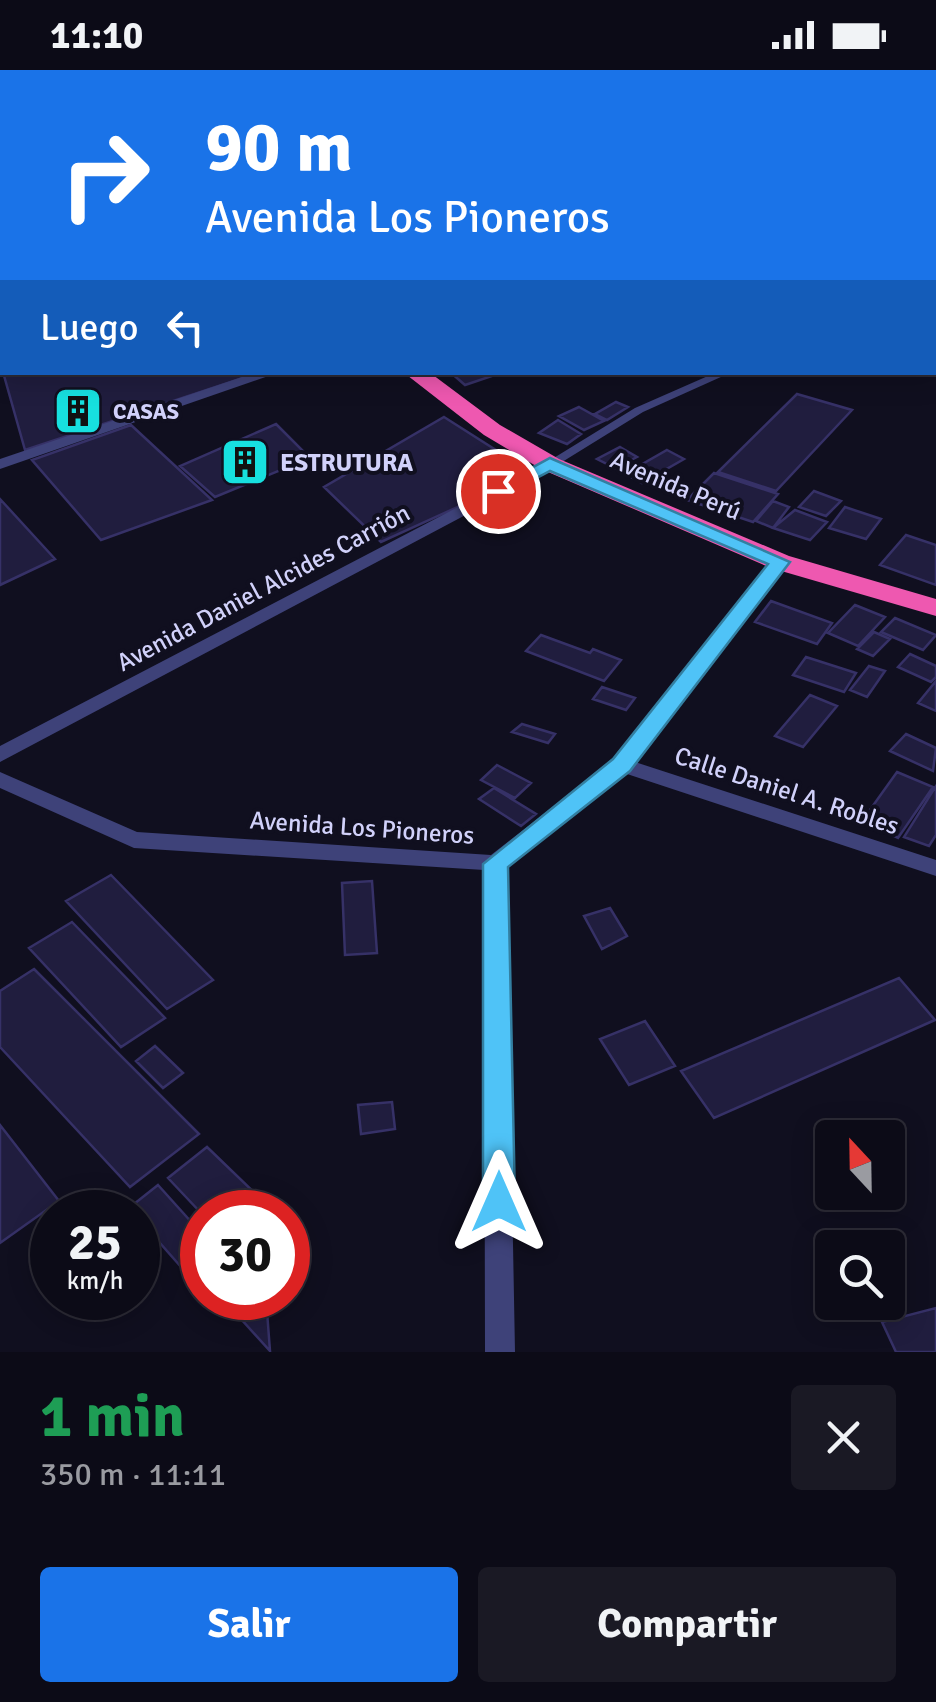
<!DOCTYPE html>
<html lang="es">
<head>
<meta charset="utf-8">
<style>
  body { margin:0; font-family:Signika,sans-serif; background:#1a1924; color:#f1f3f6; height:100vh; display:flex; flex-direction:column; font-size:38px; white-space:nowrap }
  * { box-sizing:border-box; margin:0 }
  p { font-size:32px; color:#9a9ba1 }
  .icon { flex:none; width:55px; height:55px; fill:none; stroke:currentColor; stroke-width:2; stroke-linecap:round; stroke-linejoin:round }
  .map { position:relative; height:1282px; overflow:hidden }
  .details { display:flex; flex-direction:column; background:#0c0b17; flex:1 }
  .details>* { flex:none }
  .hud { position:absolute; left:0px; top:0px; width:938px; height:305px; box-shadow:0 5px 25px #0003,0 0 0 2px #2c2b36; background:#1a73e8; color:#fff; overflow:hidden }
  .needle { width:65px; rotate:338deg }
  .buttons { position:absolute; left:815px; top:1050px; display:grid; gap:20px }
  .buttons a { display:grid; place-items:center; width:90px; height:90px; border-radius:10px; background:#0c0b17; box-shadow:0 5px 25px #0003,0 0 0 2px #2c2b36; font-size:50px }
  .speed { position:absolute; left:30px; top:1120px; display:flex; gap:20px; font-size:50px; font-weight:700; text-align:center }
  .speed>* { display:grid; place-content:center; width:130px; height:130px; border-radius:50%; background:#0c0b17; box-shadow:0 5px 25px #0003,0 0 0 2px #2c2b36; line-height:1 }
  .speed small { font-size:25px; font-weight:400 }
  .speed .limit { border:15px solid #d22; background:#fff; color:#111 }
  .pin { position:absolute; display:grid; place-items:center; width:85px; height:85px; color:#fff; margin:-42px; border:5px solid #fff; border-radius:50%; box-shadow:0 2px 10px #0007 }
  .me { position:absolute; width:110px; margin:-55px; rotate:0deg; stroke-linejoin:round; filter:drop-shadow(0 0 8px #0008) }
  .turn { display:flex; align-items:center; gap:35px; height:210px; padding:0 40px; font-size:45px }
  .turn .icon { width:130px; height:130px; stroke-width:2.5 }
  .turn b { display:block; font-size:70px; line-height:85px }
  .then { display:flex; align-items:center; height:95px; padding:0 40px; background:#0003; gap:20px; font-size:38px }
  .round { display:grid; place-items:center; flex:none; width:105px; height:105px; border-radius:10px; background:#1a1924 }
  .headline { display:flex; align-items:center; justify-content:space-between; height:170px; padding:0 40px }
  h1 { font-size:60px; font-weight:700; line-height:75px; color:#1e9e55 }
  .button { display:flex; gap:20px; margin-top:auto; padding:20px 40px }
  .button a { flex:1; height:115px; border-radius:10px; background:#1a73e8; color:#fff; font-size:40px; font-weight:700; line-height:115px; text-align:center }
  .button a+a { background:#1a1924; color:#f1f3f6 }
  .status { display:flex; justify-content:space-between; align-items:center; height:70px; padding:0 50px; background:#0c0b17; direction:ltr }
  .status svg { height:28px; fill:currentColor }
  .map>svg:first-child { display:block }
</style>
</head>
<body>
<div class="status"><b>11:10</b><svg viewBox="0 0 49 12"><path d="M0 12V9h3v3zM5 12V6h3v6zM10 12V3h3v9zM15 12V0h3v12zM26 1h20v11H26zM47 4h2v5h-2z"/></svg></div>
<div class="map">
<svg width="936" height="1282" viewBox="0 0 936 1282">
  <rect width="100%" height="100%" fill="#100f1f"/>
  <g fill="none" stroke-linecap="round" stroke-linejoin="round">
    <path fill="#132b43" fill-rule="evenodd" d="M 587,0 L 609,0 L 610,2 L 588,2 Z
      M 935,220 L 936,220 L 936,239 L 935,239 Z"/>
  </g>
  <path fill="#201d3e" stroke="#363167" stroke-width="2.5" d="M 3,302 L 261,302 L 25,380 Z
    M 450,302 L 488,302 L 492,306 L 465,315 Z
    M 797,324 L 852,340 L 776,421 L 718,402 Z
    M 616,332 L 628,337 L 607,350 L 595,344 Z
    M 579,337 L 604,351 L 584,360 L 559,346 Z
    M 444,347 L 532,403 L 381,472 L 324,417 Z
    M 558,350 L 581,364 L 567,374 L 539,363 Z
    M 276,354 L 310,388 L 215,427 L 180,396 Z
    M 131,355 L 212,430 L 101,470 L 32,390 Z
    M 620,377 L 637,387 L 615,398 L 597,389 Z
    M 667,380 L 684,389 L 642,413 L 625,404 Z
    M 714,403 L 778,424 L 753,452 L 687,430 Z
    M 814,421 L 841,431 L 826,446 L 799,437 Z
    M 0,429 L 55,489 L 0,515 Z
    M 773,431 L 789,437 L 773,458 L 756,451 Z
    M 845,437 L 881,449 L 866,469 L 829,458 Z
    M 795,440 L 827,452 L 810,470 L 773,458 Z
    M 906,465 L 936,475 L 936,515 L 880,495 Z
    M 771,531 L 832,553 L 817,574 L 755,552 Z
    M 855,535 L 885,547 L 858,576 L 828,563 Z
    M 895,548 L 936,565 L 923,580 L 881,562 Z
    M 874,562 L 890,569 L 873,586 L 857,579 Z
    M 541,565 L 590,583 L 593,579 L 621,590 L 604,611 L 526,581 Z
    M 910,584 L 936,596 L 936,607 L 931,612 L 898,597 Z
    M 806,587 L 856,603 L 844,622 L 793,605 Z
    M 869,596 L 885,601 L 867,627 L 850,620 Z
    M 936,611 L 936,641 L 918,633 Z
    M 602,617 L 635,628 L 626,640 L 593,629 Z
    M 810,625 L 837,636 L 803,677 L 775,666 Z
    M 522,654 L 555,664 L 548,673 L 512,662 Z
    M 906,664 L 936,678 L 933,701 L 890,681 Z
    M 497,695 L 531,713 L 515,728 L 481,710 Z
    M 897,702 L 933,717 L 898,768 L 862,751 Z
    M 936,716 L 936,765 L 929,776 L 904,767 Z
    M 494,718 L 536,744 L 521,756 L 479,729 Z
    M 111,805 L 213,910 L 167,939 L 66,831 Z
    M 372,811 L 377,883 L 345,885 L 342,813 Z
    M 610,838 L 627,866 L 602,879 L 584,846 Z
    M 72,852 L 165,948 L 121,977 L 29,878 Z
    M 34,899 L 199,1064 L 130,1117 L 0,977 L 0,921 Z
    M 899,908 L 935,950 L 714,1048 L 681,1001 Z
    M 645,951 L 675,996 L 629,1015 L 600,969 Z
    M 155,976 L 183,1003 L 163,1018 L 136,991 Z
    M 392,1032 L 395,1059 L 361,1064 L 358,1035 Z
    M 0,1055 L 59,1131 L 0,1173 Z
    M 207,1077 L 263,1131 L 249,1142 L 202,1144 L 168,1108 Z
    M 158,1115 L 202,1164 L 202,1182 L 182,1198 L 138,1148 L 138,1142 L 129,1138 Z
    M 222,1228 L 266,1228 L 270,1281 Z
    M 936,1238 L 936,1282 L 896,1282 L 882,1252 Z"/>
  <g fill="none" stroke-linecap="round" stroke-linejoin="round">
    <path fill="#3e4279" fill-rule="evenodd" d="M 717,302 L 732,302 L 643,342 L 554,397 L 550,398 L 544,394 L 635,338 Z"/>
    <path fill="#3e4279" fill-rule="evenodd" d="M 300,0 L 313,0 L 314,2 L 302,2 Z
      M 403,0 L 416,0 L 417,2 L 405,2 Z
      M 463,0 L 473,0 L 473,2 L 463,2 Z
      M 257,302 L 280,302 L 0,399 L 0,389 Z
      M 550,389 L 558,394 L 556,397 L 0,692 L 0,676 Z
      M 780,487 L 789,492 L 786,496 L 635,692 L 936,790 L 936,806 L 624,703 L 506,796 L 515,1282 L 485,1282 L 484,800 L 134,778 L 0,718 L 0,702 L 137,762 L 491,785 L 614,690 L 774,488 Z"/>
    <path fill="#ee58b0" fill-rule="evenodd" d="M 61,0 L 77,0 L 78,2 L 62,2 Z
      M 403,302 L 429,302 L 500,355 L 559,389 L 789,486 L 936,529 L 936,546 L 771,498 L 541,399 L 484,365 Z"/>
  </g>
  <path fill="#4fc3f7" stroke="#337fa1" stroke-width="2.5" d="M 550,388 L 790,492 L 630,701 L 508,797 L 515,1132 L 510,1142 L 499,1146 L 488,1142 L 483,1132 L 483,794 L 613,689 L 768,494 L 550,401 L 505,425 L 492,425 L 489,421 Z"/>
  <defs>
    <g id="building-square" transform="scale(2.5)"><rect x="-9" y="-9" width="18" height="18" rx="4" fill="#17e0df" stroke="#100f1f"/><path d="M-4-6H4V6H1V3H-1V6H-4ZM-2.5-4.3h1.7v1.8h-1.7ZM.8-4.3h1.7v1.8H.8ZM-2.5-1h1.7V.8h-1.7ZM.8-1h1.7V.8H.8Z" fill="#111"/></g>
  </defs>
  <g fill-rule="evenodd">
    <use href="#building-square" x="78" y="341"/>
    <use href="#building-square" x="245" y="392"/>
  </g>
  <g text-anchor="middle" stroke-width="8" stroke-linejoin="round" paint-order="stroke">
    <g font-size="22" font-weight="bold" fill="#d1d1fa" stroke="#100f1f" text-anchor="start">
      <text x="113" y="349">CASAS</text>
    </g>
    <g font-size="25" font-weight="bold" fill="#d1d1fa" stroke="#100f1f" text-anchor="start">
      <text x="280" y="401">ESTRUTURA</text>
    </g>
    <g font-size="25" fill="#d1d1fa" stroke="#100f1f">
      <text transform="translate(676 415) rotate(23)" y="9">Avenida Perú</text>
      <text transform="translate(263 517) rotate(-28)" y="9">Avenida Daniel Alcides Carrión</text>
      <text transform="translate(787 720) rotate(18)" y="9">Calle Daniel A. Robles</text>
      <text transform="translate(362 757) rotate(4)" y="9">Avenida Los Pioneros</text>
    </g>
  </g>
</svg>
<div class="buttons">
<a><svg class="needle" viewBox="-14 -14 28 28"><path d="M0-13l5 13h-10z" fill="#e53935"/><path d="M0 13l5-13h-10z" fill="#9a9ba1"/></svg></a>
<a><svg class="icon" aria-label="search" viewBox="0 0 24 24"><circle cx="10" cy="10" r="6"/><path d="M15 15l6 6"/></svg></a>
</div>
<div class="speed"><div>25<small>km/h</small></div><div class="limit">30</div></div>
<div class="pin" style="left:498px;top:421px;background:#d93025"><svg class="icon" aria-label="arrive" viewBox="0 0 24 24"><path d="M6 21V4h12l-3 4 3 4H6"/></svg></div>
<svg class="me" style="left:499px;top:1132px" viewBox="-20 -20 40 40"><path d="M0-17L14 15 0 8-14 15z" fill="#4fc3f7" stroke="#fff" stroke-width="4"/></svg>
<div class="hud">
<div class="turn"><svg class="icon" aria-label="right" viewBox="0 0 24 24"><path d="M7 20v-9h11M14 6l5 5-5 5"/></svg><div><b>90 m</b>Avenida Los Pioneros</div></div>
<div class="then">Luego<svg class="icon" aria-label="left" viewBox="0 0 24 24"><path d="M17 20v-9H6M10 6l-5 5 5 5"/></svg></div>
</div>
</div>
<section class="details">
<div class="headline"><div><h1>1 min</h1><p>350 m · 11:11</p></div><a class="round"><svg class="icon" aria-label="close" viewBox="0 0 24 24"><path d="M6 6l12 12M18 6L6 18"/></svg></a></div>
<div class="button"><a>Salir</a><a>Compartir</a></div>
</section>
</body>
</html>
